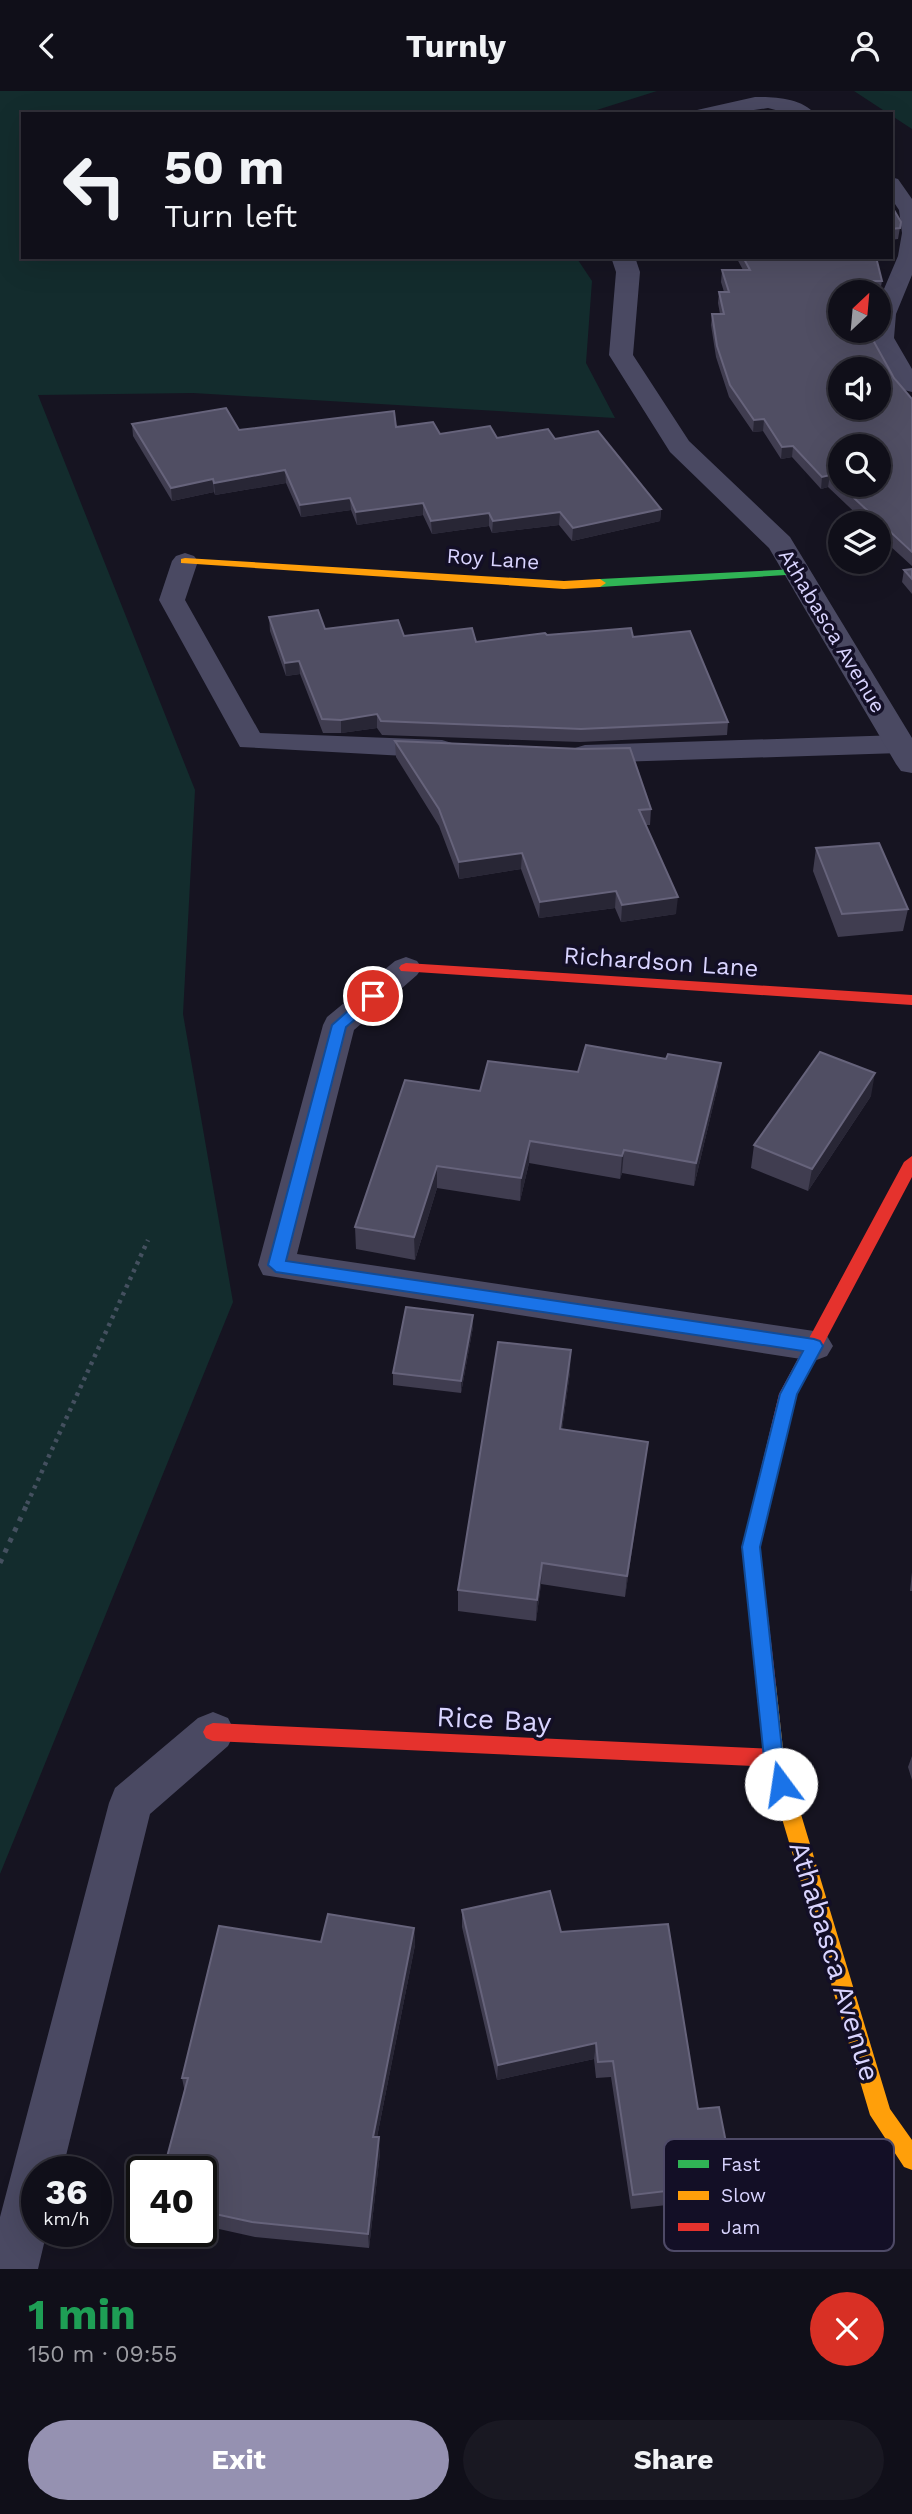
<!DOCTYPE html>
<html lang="en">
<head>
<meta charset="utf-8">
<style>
  body { margin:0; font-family:"Work Sans",sans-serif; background:#191822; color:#f1f3f6; height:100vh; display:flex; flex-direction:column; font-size:26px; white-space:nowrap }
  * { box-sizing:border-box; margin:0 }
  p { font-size:23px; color:#9c9ca2 }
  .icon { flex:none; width:38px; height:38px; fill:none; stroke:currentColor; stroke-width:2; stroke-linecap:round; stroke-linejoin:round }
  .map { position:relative; height:2178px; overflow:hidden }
  .panel { display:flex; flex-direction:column; background:#100f19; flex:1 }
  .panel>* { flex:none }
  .top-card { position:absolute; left:21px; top:21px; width:872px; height:147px; border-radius:0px; box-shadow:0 7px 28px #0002,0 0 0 2px #302f38; background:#100f19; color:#f1f3f6; overflow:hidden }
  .needle { width:46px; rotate:26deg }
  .fabs { position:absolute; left:828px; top:189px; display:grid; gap:14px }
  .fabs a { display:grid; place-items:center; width:63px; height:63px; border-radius:50%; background:#100f19; box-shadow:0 7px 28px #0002,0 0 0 2px #302f38; font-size:35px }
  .speed { position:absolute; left:21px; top:2065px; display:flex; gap:14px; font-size:35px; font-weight:700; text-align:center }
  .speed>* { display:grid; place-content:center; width:91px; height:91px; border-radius:50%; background:#100f19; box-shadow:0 7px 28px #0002,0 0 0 2px #302f38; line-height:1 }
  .speed small { font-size:18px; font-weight:400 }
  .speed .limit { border:4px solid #111; border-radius:10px; background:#fff; color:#111 }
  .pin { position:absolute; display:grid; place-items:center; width:60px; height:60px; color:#fff; margin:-30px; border:4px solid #fff; border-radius:50%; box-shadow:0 2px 7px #0007 }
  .me { position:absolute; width:77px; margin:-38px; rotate:346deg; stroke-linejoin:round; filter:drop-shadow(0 0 5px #0008) }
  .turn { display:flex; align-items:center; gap:24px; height:147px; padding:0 28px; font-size:32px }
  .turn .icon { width:91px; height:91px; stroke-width:2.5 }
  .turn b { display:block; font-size:49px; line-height:60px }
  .round { display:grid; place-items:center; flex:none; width:74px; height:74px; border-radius:37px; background:#191822 }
  .head { display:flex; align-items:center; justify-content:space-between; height:119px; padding:0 28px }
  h1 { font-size:42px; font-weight:700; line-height:52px; color:#1e9e55 }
  .button { display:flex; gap:14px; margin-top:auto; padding:14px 28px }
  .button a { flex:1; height:80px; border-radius:42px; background:#9591b1; color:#fff; font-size:28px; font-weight:700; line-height:80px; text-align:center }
  .button a+a { background:#191822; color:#f1f3f6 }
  header { display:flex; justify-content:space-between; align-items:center; height:91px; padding:0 28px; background:#100f19; font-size:32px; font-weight:700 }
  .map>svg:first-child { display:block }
</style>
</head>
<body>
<header><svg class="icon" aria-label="back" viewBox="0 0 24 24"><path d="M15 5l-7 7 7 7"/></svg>Turnly<svg class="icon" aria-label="person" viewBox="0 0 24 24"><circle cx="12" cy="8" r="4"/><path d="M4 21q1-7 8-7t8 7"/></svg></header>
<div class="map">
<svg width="912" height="2178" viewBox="0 0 912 2178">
  <rect width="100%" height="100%" fill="#161421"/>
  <path fill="#132c2d" d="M 0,0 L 657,0 L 584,23 L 23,23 L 23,166 L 576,166 L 592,190 L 586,272 L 615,327 L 193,302 L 38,304 L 195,699 L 183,923 L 233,1211 L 0,1783 Z
    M 854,0 L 912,0 L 912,38 Z"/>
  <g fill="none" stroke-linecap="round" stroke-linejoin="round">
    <path stroke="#44505f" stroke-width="4.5" stroke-dasharray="3.5 5" stroke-linecap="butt" d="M 27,1413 L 148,1149"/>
    <path stroke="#44505f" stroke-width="5" stroke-dasharray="4.5 7" stroke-linecap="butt" d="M 0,1472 L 28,1411"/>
    <path fill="#4a4962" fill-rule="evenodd" d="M 755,6 C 774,6 802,7 815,23 L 791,23 L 768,17 L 727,23 L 695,23 L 697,19 Z
      M 891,86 L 898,88 L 912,108 L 912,184 L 896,223 L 894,247 L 912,278 L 912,301 L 904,299 C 893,283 871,260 872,240 L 878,240 L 878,212 L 898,165 L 902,142 L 899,119 L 891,107 Z
      M 185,462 L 194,465 L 198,470 L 185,509 L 260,642 L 442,649 L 452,652 L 456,658 L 452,664 L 442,667 L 240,656 L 159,509 L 172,470 L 176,465 Z
      M 900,644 L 912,650 L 910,659 L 900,662 L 585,672 L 575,669 L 571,663 L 575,657 L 585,654 Z
      M 406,866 L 417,870 L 422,877 L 417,884 L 354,939 L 297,1163 L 814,1240 L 827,1245 L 833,1255 L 827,1265 L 814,1270 L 263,1184 L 258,1174 L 323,934 L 327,926 L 395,870 Z
      M 213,1621 L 228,1627 L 235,1641 L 228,1655 L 150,1723 L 62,2081 L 37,2081 L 37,2140 L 47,2140 L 38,2178 L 0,2178 L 0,2126 L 109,1712 L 115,1697 L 198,1627 Z"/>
    <path fill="#4a4962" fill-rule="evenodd" d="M 611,166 L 635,166 L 640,181 L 633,264 L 689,350 L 790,446 L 912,647 L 912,682 L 901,680 L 896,673 L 769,457 L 670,361 L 609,264 L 616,181 Z"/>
    <path fill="#30b455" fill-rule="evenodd" d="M 798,478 L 804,481 L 802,483 L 600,496 L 594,492 L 600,488 Z"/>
    <path fill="#ff9f0a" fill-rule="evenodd" d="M 185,467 L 564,490 L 600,488 L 606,492 L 600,496 L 564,498 L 181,472 L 181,468 Z
      M 766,1585 L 773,1588 L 776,1594 L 784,1667 L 890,2018 L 912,2049 L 912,2079 L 904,2076 L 870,2024 L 764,1667 L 756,1594 L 759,1588 Z"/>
    <path fill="#e5322d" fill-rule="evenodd" d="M 406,872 L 912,904 L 912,914 L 401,880 L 399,877 L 401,874 Z
      M 912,1065 L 912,1086 L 797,1303 L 760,1456 L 776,1594 L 773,1600 L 766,1603 L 759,1600 L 756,1594 L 742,1456 L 779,1303 L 904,1071 Z
      M 213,1632 L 774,1658 L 781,1661 L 784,1667 L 781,1673 L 774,1676 L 213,1650 L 206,1647 L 203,1641 L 206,1635 Z"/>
  </g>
  <path fill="#403d50" d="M 891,114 L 901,131 L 898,148 L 891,149 Z
    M 736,166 L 876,166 L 882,190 L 880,201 L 840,201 L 894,287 L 912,308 L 912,475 L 878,444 L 878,432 L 866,432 L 828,396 L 821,398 L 792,366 L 781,368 L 763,340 L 753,341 L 729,306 L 716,266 L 711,234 L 712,223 L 720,223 L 718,212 L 719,201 L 724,201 L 721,191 L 722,179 L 743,179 Z
    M 132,333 L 239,339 L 396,336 L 440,343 L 497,347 L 555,348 L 661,418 L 660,430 L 572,450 L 559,434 L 492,442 L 489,435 L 432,443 L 423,424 L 357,434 L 351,419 L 301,426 L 286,392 L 215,404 L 214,401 L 172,410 L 133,345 Z
    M 912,478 L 912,503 L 902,491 L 904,479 Z
    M 269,526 L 325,538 L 476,551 L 547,544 L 633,546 L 728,631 L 727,644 L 580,651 L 382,644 L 377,637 L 341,642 L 323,642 L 300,583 L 286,585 L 270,540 Z
    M 395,650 L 651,718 L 650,734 L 646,734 L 676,823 L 621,831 L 615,817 L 539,827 L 521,778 L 459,788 L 439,735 L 396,666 Z
    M 816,757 L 908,818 L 903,840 L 838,846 L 813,780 Z
    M 578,981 L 718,994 L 694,1095 L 622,1082 L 620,1088 L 529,1072 L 520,1110 L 437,1097 L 415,1169 L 356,1158 L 355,1136 L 480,1000 Z
    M 871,1005 L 808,1100 L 751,1077 L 754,1054 Z
    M 473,1224 L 473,1236 L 461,1302 L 393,1294 L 393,1282 Z
    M 570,1281 L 562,1338 L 648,1351 L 625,1506 L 541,1493 L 536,1530 L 458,1520 L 458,1499 Z
    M 912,1481 L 912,1500 L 910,1500 Z
    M 912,1665 L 912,1689 L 908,1676 Z
    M 462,1819 L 698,2018 L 734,2092 L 730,2107 L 631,2118 L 611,1986 L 596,1987 L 594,1968 L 497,1989 L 462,1836 Z
    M 414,1837 L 415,1854 L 377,2046 L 380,2062 L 369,2157 L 255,2146 L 201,2134 L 201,2081 L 182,1987 L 321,1851 Z"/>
  <path fill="#282635" d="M 764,328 L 763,340 L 753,341 L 754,329 Z
    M 793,355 L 792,366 L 781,368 L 782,356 Z
    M 285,379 L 286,392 L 215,404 L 214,392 Z
    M 830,384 L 828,396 L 821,398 L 822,386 Z
    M 213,388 L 214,401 L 172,410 L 171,397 Z
    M 350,407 L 351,419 L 301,426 L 300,414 Z
    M 423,412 L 423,424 L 357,434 L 356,421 Z
    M 661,418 L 660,430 L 572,450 L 573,437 Z
    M 560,421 L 559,434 L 492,442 L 493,430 Z
    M 489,422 L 489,435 L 432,443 L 431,430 Z
    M 299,570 L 300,583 L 286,585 L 285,572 Z
    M 377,623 L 377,637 L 341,642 L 341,629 Z
    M 522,762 L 521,778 L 459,788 L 459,771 Z
    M 616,800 L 615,817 L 539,827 L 540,811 Z
    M 678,806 L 676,823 L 621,831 L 622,814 Z
    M 721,972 L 718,994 L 694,1095 L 696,1072 Z
    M 875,982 L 871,1005 L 808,1100 L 812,1078 Z
    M 530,1050 L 529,1072 L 520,1110 L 521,1087 Z
    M 624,1059 L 622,1082 L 620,1088 L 622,1065 Z
    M 437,1075 L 437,1097 L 415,1169 L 414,1146 Z
    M 473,1224 L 473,1236 L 461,1302 L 461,1290 Z
    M 571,1259 L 570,1281 L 559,1360 L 560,1338 Z
    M 648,1351 L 645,1373 L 625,1506 L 627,1485 Z
    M 542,1472 L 541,1493 L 536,1530 L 537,1509 Z
    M 414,1837 L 415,1854 L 374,2061 L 373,2046 Z
    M 596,1952 L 594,1968 L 497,1989 L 498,1974 Z
    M 379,2046 L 380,2062 L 369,2157 L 368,2143 Z"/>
  <path fill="#504e63" stroke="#66637b" stroke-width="2" fill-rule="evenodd" d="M 891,114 L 901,131 L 900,137 L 891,138 Z
    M 743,166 L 876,166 L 882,190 L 866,190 L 870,201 L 840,201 L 840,240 L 868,240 L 894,287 L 912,308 L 912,461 L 840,394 L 878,394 L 878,355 L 840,355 L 840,394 L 830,384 L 822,386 L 793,355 L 782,356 L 764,328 L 754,329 L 730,294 L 717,255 L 712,223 L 724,223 L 719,201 L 729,201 L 722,179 L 750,179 ZM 840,278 L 878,278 L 878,317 L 840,317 Z
    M 226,317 L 239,339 L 394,320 L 396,336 L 433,331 L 440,343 L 490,335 L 497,347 L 548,338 L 555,348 L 598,340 L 661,418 L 573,437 L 560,421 L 493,430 L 489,422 L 431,430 L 423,412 L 356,421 L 350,407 L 300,414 L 285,379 L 214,392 L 213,388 L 171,397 L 132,333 Z
    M 912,478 L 912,488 L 904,479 Z
    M 318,519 L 325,538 L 398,529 L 404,545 L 472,537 L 476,551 L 545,542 L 547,544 L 631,537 L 633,546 L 690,540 L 728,631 L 581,638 L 381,630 L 377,623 L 341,629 L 322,628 L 299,570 L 285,572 L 269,526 Z
    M 395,650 L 581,658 L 630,657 L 651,718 L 639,719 L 678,806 L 622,814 L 616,800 L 540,811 L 522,762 L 459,771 L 439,718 Z
    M 879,752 L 908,818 L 842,823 L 816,757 Z
    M 586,954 L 666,968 L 668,963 L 721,972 L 696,1072 L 624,1059 L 622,1065 L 530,1050 L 521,1087 L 437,1075 L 414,1146 L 355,1136 L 405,989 L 480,1000 L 488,970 L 578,981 Z
    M 820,961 L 875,982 L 812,1078 L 754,1054 Z
    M 406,1216 L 473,1224 L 461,1290 L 393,1282 Z
    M 498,1251 L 571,1259 L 560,1338 L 648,1351 L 627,1485 L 542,1472 L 537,1509 L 458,1499 Z
    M 550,1800 L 561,1841 L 668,1833 L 698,2018 L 719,2016 L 734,2092 L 633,2104 L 613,1970 L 598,1971 L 596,1952 L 498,1974 L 462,1819 Z
    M 328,1823 L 414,1837 L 373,2046 L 379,2046 L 368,2143 L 252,2131 L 201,2120 L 201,2081 L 163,2081 L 188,1987 L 182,1987 L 219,1835 L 321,1851 Z"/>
  <path fill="#1a73e8" stroke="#114b97" stroke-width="2" d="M 373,901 L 380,905 L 378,909 L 346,936 L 286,1170 L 814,1248 L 820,1250 L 823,1255 L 797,1303 L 760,1456 L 783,1667 L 791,1693 L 788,1699 L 781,1702 L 774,1699 L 764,1667 L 742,1456 L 780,1303 L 803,1260 L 276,1181 L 268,1174 L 332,934 L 368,902 Z"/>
  <g text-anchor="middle" stroke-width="7" stroke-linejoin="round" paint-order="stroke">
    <g font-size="21" fill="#d9d4ff" stroke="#130f26">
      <text transform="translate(493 468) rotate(4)" y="7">Roy Lane</text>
      <text transform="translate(832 540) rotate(59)" y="7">Athabasca Avenue</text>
    </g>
    <g font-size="24" fill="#d9d4ff" stroke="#130f26">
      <text transform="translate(661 871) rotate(4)" y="8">Richardson Lane</text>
    </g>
    <g font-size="28" fill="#d9d4ff" stroke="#130f26">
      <text transform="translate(494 1628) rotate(3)" y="10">Rice Bay</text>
      <text transform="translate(835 1870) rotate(73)" y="10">Athabasca Avenue</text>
    </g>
  </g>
  <rect x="664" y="2048" width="230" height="112" rx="10" fill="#130f26" stroke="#4e4a67" stroke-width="2"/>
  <rect x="678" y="2069" width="31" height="8" fill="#30b455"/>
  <rect x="678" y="2100" width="31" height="9" fill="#ff9f0a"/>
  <rect x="678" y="2132" width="31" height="8" fill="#e5322d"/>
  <g font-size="19" fill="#d9d4ff">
    <text x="721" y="2080">Fast</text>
    <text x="721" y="2111">Slow</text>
    <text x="721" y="2143">Jam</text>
  </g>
</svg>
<div class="fabs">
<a><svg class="needle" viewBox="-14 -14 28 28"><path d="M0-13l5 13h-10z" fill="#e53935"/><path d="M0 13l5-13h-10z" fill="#9c9ca2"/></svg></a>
<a><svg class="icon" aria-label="sound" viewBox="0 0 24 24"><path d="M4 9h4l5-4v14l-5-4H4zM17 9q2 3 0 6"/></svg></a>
<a><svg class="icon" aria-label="search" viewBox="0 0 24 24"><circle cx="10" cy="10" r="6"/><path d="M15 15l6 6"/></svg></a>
<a><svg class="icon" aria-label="layers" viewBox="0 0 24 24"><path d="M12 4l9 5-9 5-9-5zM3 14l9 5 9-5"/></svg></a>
</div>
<div class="speed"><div>36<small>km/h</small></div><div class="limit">40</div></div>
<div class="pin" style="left:373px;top:905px;background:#d93025"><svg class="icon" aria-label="arrive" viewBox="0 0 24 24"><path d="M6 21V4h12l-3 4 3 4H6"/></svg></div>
<svg class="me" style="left:781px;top:1693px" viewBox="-20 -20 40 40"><circle r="19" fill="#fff"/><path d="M0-13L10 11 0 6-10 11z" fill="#1a73e8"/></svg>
<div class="top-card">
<div class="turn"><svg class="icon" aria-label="left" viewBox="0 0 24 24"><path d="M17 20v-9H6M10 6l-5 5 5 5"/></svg><div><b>50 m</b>Turn left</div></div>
</div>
</div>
<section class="panel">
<div class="head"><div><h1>1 min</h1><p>150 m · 09:55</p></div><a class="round" style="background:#d93025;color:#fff"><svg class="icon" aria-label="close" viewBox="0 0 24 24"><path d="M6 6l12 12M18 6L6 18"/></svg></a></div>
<div class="button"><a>Exit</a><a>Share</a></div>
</section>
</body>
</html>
